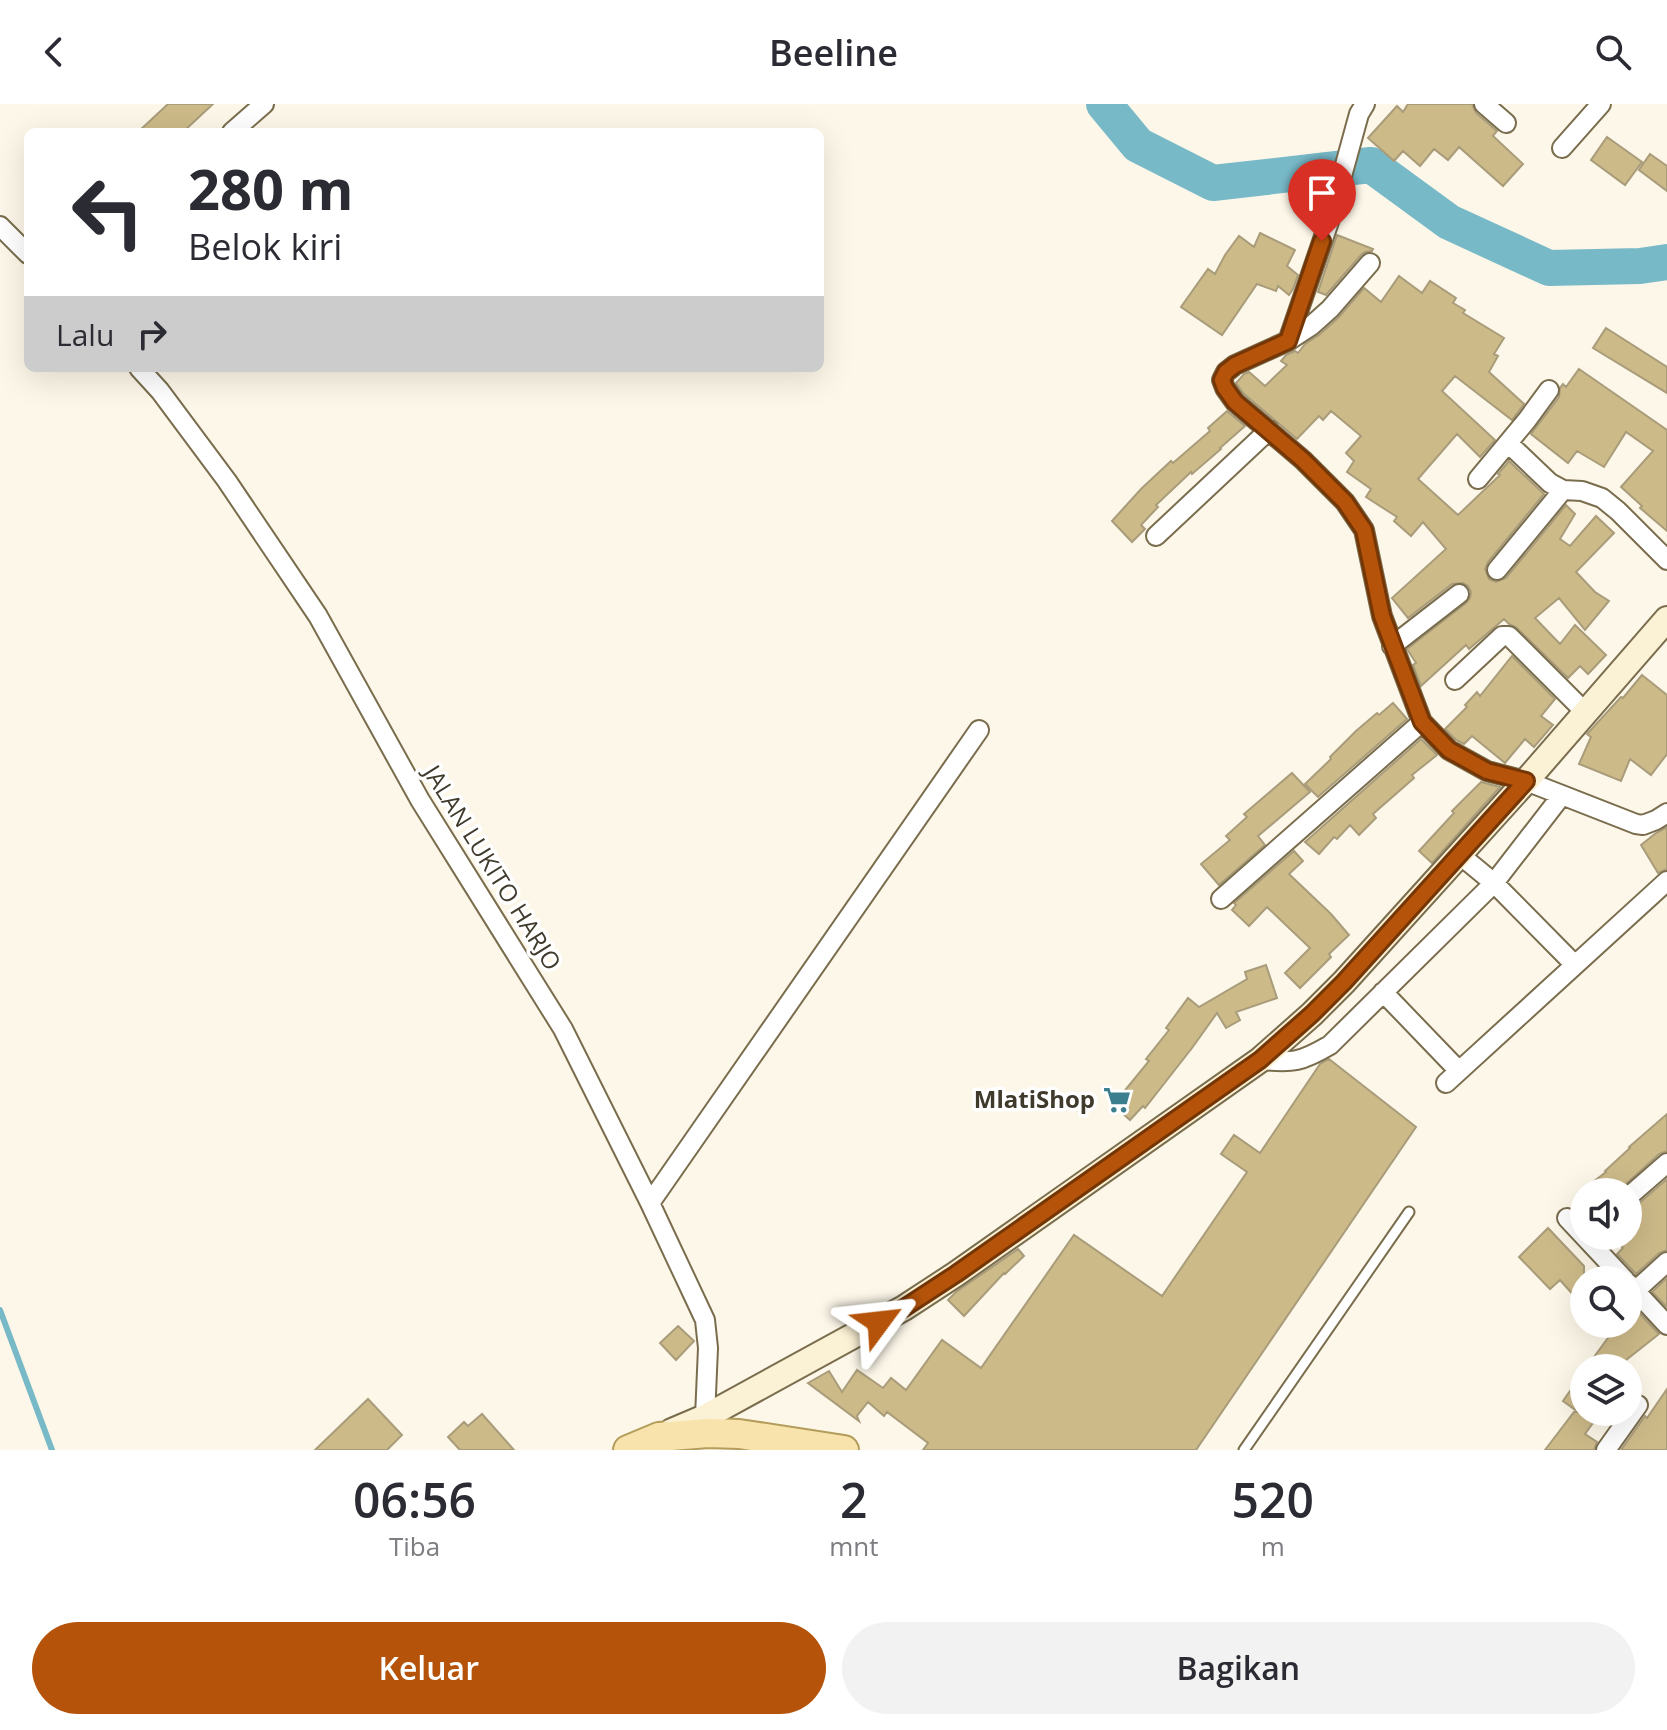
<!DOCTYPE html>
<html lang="id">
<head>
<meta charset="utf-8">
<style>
  body { margin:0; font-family:"Open Sans",sans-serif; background:#f2f2f3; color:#2b2b33; height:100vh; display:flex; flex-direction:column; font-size:30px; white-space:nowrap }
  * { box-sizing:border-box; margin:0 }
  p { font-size:26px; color:#7c7c81 }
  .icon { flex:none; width:44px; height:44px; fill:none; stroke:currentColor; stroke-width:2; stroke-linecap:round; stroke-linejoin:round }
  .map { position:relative; height:1346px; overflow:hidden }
  .side { display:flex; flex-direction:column; background:#fff; flex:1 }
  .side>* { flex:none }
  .guide { position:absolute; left:24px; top:24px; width:800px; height:244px; border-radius:12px; box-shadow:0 8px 32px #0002; background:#fff; color:#2b2b33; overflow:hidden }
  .controls { position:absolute; left:1570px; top:1074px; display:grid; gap:16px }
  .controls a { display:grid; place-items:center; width:72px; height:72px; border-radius:50%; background:#fff; box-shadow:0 8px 32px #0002; font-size:40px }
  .pin { position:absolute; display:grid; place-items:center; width:68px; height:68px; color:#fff; margin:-82px -34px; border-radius:50% 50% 50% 0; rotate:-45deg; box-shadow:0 0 8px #0007 }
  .pin .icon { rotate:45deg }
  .me { position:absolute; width:88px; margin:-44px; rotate:60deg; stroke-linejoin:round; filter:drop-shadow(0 0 6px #0008) }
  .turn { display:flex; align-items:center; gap:28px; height:168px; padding:0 32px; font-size:36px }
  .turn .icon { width:104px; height:104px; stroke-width:2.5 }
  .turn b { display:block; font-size:56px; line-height:68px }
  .then { display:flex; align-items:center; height:76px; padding:0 32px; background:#0003; gap:16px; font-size:30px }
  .eta { display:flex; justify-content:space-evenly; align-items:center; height:136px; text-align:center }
  .eta b { font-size:48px; font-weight:600; line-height:56px }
  .action { display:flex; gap:16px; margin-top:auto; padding:16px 32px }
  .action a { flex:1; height:92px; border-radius:48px; background:#b45309; color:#fff; font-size:32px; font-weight:600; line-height:92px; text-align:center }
  .action a+a { background:#f2f2f3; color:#2b2b33 }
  header { display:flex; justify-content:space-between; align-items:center; height:104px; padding:0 32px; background:#fff; font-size:36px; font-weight:600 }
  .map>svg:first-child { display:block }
</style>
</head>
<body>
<header><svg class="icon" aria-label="back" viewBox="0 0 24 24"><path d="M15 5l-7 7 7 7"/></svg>Beeline<svg class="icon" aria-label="search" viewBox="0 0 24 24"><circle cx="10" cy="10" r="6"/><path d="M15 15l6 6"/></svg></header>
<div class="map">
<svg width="1667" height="1346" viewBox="0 0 1667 1346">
  <rect width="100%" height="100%" fill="#fdf7e9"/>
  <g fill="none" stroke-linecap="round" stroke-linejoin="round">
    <path stroke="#78b9c8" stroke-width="6" d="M 0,1206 L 52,1346"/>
    <path stroke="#78b9c8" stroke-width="36" d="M 1104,0 L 1138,41 L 1213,79 L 1371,61 L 1449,118 L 1549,164 L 1640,162 L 1667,158"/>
  </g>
  <path fill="#cdba89" stroke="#a99c7a" stroke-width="2" d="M 168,0 L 213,0 L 183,28 L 138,28 Z
    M 1408,0 L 1472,0 L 1476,9 L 1497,27 L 1493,32 L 1523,60 L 1503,82 L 1459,43 L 1448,56 L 1434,45 L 1420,62 L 1403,47 L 1394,57 L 1368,34 L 1397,2 L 1403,8 Z
    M 1607,33 L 1642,58 L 1625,81 L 1591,56 Z
    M 1650,50 L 1667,62 L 1667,87 L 1639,66 Z
    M 1260,129 L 1295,146 L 1287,162 L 1298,171 L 1293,185 L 1289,191 L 1278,182 L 1276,187 L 1257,180 L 1222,231 L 1181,203 L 1208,165 L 1215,170 L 1225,151 L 1239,132 L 1254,143 Z
    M 1337,131 L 1373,145 L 1372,147 L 1365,148 L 1361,151 L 1326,191 L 1318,188 Z
    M 1399,172 L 1422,189 L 1430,177 L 1456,194 L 1453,199 L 1465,206 L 1463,209 L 1504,234 L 1494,250 L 1498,252 L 1489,268 L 1524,300 L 1512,316 L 1455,272 L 1442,287 L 1495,336 L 1480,353 L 1457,330 L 1418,375 L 1458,411 L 1500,371 L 1498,370 L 1509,357 L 1544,390 L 1488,458 L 1485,465 L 1489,475 L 1496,478 L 1506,474 L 1566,401 L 1575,410 L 1560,435 L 1570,442 L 1596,412 L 1614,429 L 1576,468 L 1595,488 L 1609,497 L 1585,526 L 1559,494 L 1535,514 L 1560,540 L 1575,521 L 1606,551 L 1588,570 L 1580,562 L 1568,574 L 1517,524 L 1509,520 L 1504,515 L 1469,545 L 1466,541 L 1421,582 L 1413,561 L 1416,559 L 1407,545 L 1466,499 L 1470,494 L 1471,488 L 1468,482 L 1463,479 L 1452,480 L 1408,514 L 1392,494 L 1446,445 L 1423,418 L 1411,432 L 1394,417 L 1397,413 L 1366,393 L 1371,385 L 1347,368 L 1354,357 L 1346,349 L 1361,332 L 1331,307 L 1323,316 L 1319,312 L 1297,335 L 1244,290 L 1236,279 L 1244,270 L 1249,268 L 1265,282 L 1287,261 L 1281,257 L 1286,251 L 1295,247 L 1298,249 L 1305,240 L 1319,231 L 1338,214 L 1364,184 L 1381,198 Z
    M 1606,224 L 1667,263 L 1667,289 L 1593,244 Z
    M 1579,265 L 1667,326 L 1667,427 L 1640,404 L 1642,402 L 1621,383 L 1653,347 L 1626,328 L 1604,363 L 1577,347 L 1568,359 L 1531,330 L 1559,293 L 1560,284 L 1563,280 L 1566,283 Z
    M 1227,307 L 1245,322 L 1220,344 L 1221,345 L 1192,370 L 1191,368 L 1156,401 L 1158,403 L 1141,421 L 1145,425 L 1132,438 L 1112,417 L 1141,385 L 1171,357 L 1173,359 L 1210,327 L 1208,324 Z
    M 1512,552 L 1555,595 L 1541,612 L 1553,621 L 1534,643 L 1525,635 L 1505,659 L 1472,632 L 1464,640 L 1456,636 L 1445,625 L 1467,603 L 1465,601 L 1477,588 L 1480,592 Z
    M 1642,571 L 1667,591 L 1667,650 L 1651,671 L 1630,655 L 1621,677 L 1579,660 L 1591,633 L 1587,630 L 1621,593 L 1623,594 Z
    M 1393,599 L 1407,615 L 1318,693 L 1305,680 L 1331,655 L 1330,653 L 1356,627 L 1377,609 L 1379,611 Z
    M 1421,635 L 1437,651 L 1412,671 L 1414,674 L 1373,710 L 1376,714 L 1359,731 L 1350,721 L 1337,735 L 1334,733 L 1319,750 L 1305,738 Z
    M 1292,669 L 1310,688 L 1258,732 L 1265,741 L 1219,781 L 1201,760 L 1230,736 L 1226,732 L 1247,713 L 1244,710 Z
    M 1481,678 L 1500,683 L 1432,759 L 1419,747 L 1454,709 L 1452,707 Z
    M 1667,723 L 1667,765 L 1658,769 L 1641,741 L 1656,729 Z
    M 1294,747 L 1303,757 L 1289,770 L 1331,810 L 1349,831 L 1329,850 L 1331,853 L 1300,884 L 1285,869 L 1310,844 L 1267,803 L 1249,822 L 1232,806 L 1236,801 L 1234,799 Z
    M 1266,861 L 1277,894 L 1236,908 L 1240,916 L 1226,924 L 1217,909 L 1192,944 L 1145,1004 L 1143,1002 L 1130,1016 L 1113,1001 L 1149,957 L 1146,955 L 1169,926 L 1166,924 L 1188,894 L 1199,903 L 1247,875 L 1245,868 Z
    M 1329,955 L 1416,1023 L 1196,1346 L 923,1346 L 928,1339 L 887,1308 L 884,1312 L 868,1298 L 857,1312 L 859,1317 L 808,1279 L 829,1267 L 842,1288 L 857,1266 L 883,1284 L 891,1274 L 906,1286 L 942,1236 L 981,1264 L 1074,1131 L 1162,1192 L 1247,1068 L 1221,1050 L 1234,1031 L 1260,1049 L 1320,960 Z
    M 1667,1010 L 1667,1047 L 1659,1050 L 1617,1088 L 1580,1088 L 1606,1068 L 1605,1067 L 1630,1044 L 1629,1043 Z
    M 1667,1075 L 1667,1146 L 1659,1149 L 1636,1170 L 1617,1150 L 1623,1144 L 1612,1132 L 1628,1132 L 1628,1105 L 1636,1102 Z
    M 1548,1124 L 1584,1162 L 1584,1203 L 1560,1176 L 1550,1185 L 1519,1153 Z
    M 1018,1145 L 1024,1152 L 1005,1170 L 1004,1169 L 964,1212 L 948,1196 L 956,1188 Z
    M 1667,1174 L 1667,1203 L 1652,1188 Z
    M 1628,1197 L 1659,1230 L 1616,1264 L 1586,1264 L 1610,1231 L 1600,1220 L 1628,1220 Z
    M 678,1222 L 694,1237 L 676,1256 L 660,1239 Z
    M 1584,1267 L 1584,1308 L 1601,1308 L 1585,1330 L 1597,1338 L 1594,1346 L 1545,1346 L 1574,1308 L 1578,1308 L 1563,1297 Z
    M 1667,1285 L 1667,1346 L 1621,1346 L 1645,1312 L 1647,1314 Z
    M 368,1295 L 402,1331 L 387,1346 L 315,1346 Z
    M 482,1310 L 514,1346 L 460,1346 L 448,1333 L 464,1318 L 468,1322 Z"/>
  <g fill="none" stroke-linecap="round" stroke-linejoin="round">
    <g stroke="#7a6d4d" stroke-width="13">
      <path id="lane" d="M 1244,1346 L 1409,1108"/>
    </g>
    <g stroke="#7a6d4d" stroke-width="22">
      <path id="street" d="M 1484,0 L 1506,19
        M 232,28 L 264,0
        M 1562,44 L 1601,0
        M 0,122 L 28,150
        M 1370,159 L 1330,205 L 1311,222 L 1288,237 L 1235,261 L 1226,268 L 1222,276 L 1225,284 L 1235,298 L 1303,356 L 1345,398 L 1364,426 L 1382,512 L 1422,618 L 1449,646 L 1487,667 L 1526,677 L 1636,720 L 1643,721 L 1656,716 L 1667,709
        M 1288,237 L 1331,112 L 1359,10 L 1365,0
        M 139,264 L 160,287 L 227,377 L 318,512 L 420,696 L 563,925 L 650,1099 L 705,1216 L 708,1244 L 705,1313 L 707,1322
        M 1509,340 L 1550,379 L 1563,386 L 1582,387 L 1602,394 L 1618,407 L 1667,456
        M 1478,375 L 1527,316 L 1549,286
        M 1156,432 L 1269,326
        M 1497,466 L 1563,386
        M 1392,542 L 1459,490
        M 1455,576 L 1502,532 L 1509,532 L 1586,609
        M 1460,751 L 1494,779 L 1575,861
        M 1221,795 L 1422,618
        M 1383,888 L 1459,967
        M 1260,956 C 1294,959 1301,958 1330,941 L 1494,779 L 1562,691
        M 1446,979 L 1667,777
        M 1628,1093 L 1667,1059
        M 650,1099 L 979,626
        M 1567,1114 L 1625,1176
        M 1628,1179 L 1667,1221
        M 1635,1187 L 1667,1158
        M 1606,1346 L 1638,1301"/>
    </g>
    <g stroke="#7a6d4d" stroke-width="28">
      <path id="secondary" d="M 672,1327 L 705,1313 L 904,1204 L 956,1170 L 1260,956 L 1312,910 L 1344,878 L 1526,677 L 1667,515"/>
    </g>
    <g stroke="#b49c5b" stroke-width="32">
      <path id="primary" d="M 628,1346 L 659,1333 L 708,1329 L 739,1330 L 844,1346"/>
    </g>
    <use href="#lane" stroke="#fff" stroke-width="9"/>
    <use href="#street" stroke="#fff" stroke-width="18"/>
    <use href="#secondary" stroke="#fbf1d5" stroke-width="24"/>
    <use href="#primary" stroke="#f8e3ac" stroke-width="28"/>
  </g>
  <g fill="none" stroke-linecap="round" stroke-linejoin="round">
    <g stroke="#753606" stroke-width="20">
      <path id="route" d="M 879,1218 L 904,1204 L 956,1170 L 1260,956 L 1312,910 L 1344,878 L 1526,677 L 1487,667 L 1449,646 L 1422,618 L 1382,512 L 1364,426 L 1345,398 L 1303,356 L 1235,298 L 1225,284 L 1222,276 L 1226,268 L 1235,261 L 1288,237 L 1322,137"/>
    </g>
    <use href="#route" stroke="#b45309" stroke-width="14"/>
  </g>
  <defs>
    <g id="supermarket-bare" transform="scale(2.16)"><path d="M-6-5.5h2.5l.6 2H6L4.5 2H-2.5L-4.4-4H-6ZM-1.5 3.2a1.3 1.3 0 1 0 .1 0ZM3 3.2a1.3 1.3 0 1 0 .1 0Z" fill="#3b7f8e" stroke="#fff" stroke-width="2.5" paint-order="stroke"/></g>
  </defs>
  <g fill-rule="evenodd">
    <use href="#supermarket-bare" x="1117" y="996"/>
  </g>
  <g text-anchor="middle" stroke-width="7" stroke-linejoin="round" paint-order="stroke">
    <g font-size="24" fill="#403a2c" stroke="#fff">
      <text transform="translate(492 764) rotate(58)" y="8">JALAN LUKITO HARJO</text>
    </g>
    <g font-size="24" font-weight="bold" fill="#403a2c" stroke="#fff" text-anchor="end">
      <text x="1095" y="1004">MlatiShop</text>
    </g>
  </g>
</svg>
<div class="controls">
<a><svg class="icon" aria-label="sound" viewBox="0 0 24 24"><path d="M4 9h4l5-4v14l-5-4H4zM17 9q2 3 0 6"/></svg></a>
<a><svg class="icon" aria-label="search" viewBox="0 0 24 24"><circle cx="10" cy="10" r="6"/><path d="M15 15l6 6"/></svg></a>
<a><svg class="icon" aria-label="layers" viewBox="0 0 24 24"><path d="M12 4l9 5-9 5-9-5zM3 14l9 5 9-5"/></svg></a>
</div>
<div class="pin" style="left:1322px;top:137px;background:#d93025"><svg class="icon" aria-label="arrive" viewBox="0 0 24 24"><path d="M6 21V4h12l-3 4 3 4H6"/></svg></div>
<svg class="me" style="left:879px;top:1218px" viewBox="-20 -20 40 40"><path d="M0-17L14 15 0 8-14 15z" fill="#b45309" stroke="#fff" stroke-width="4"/></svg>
<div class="guide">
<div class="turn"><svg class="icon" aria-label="left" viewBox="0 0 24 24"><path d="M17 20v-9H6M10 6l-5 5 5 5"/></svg><div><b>280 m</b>Belok kiri</div></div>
<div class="then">Lalu<svg class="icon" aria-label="right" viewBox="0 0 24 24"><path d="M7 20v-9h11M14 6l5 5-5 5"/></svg></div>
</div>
</div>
<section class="side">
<div class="eta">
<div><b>06:56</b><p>Tiba</p></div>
<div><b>2</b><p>mnt</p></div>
<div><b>520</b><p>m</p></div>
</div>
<div class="action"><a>Keluar</a><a>Bagikan</a></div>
</section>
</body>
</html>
